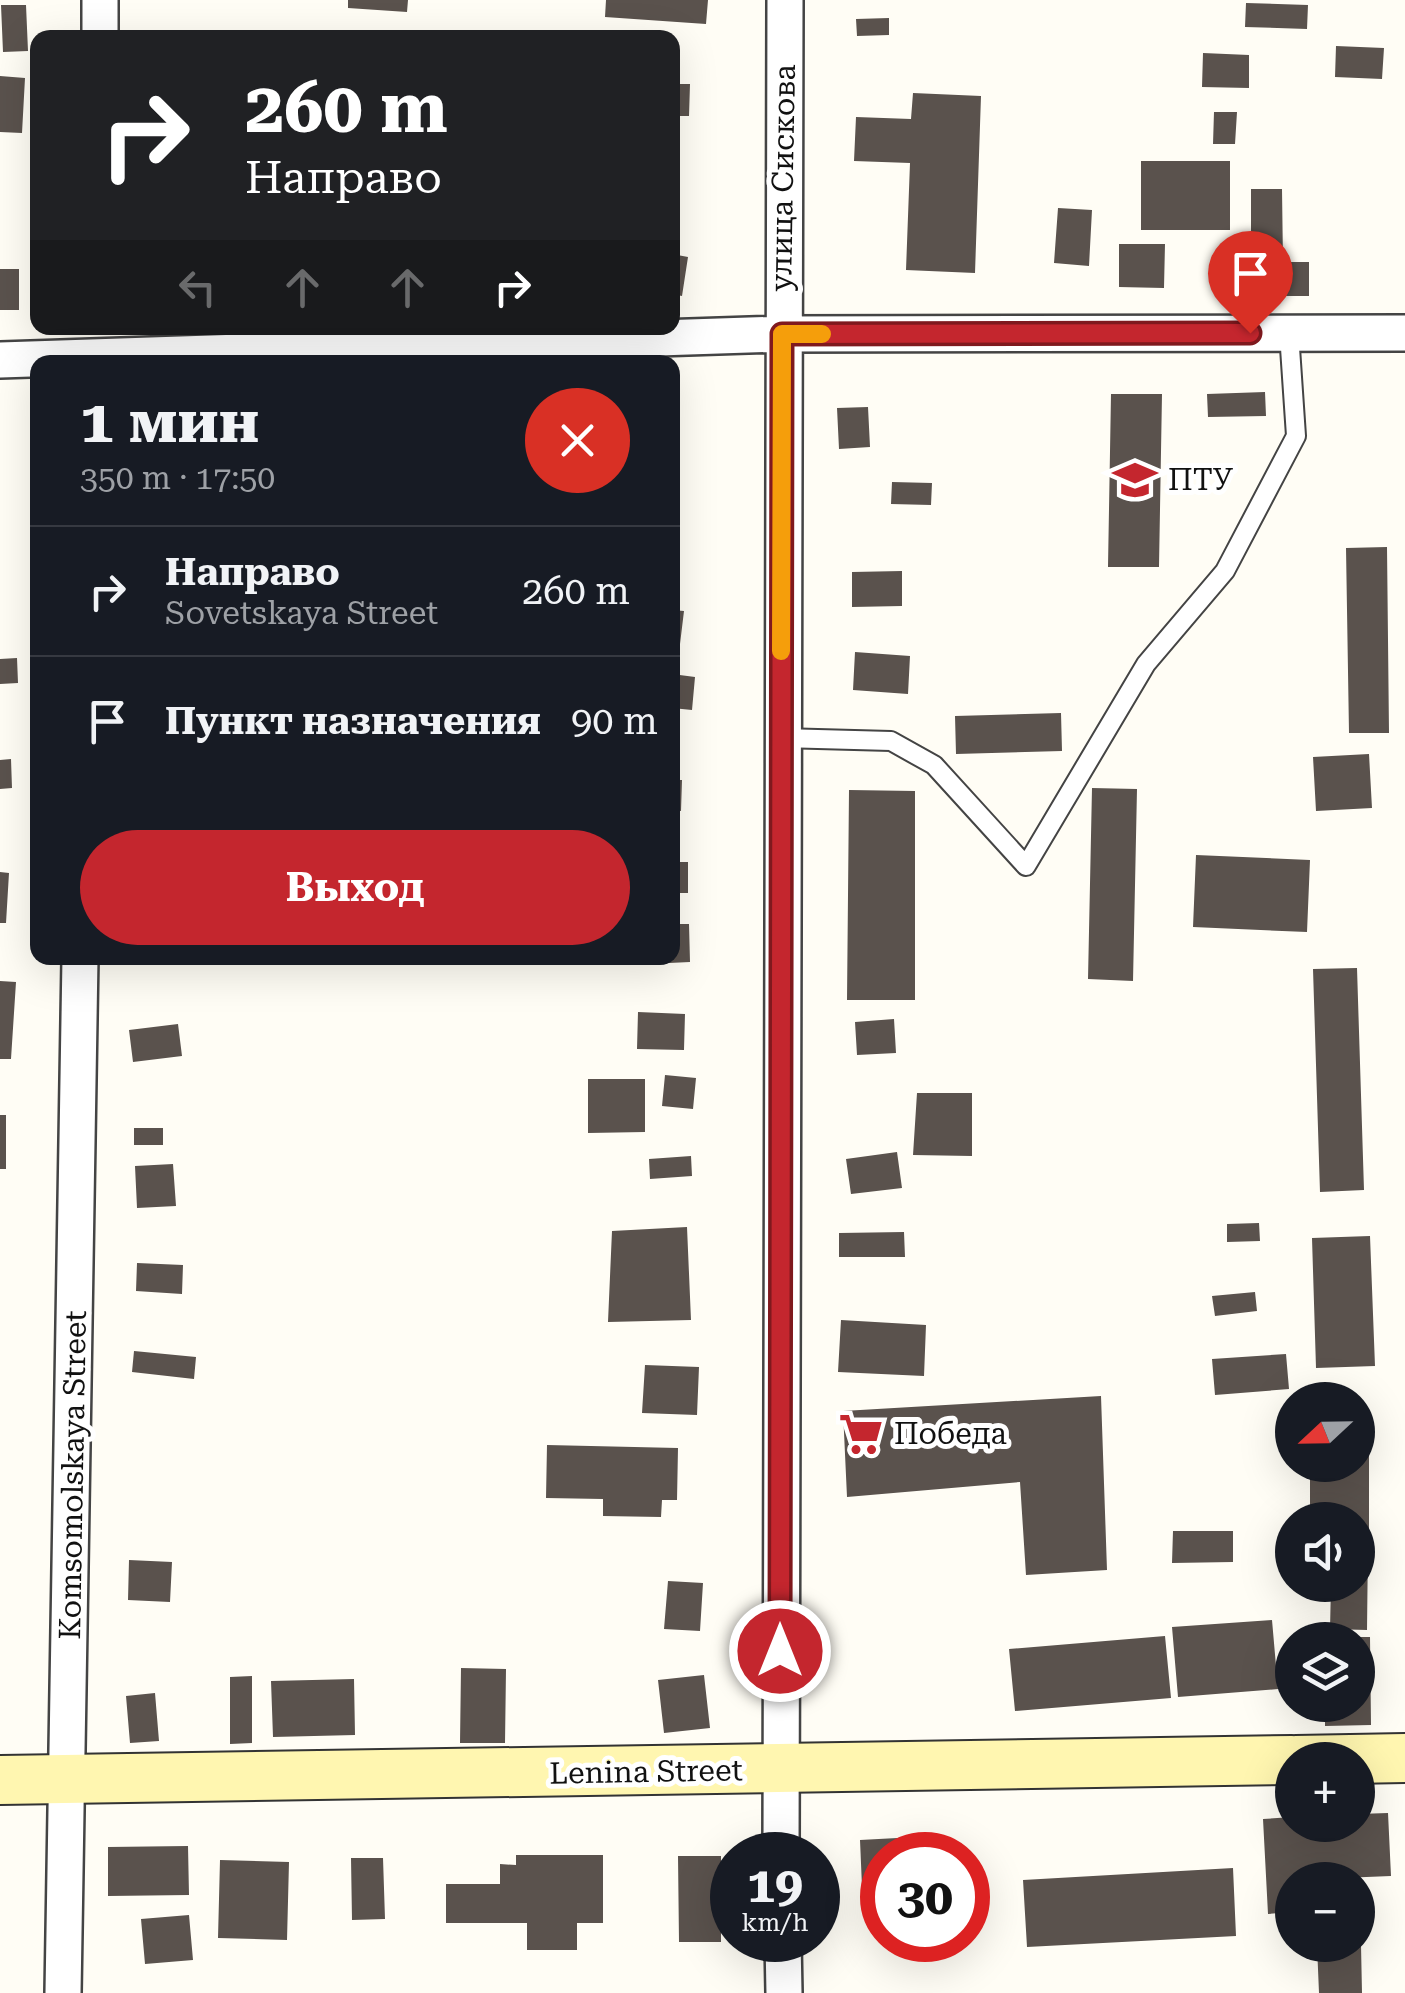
<!DOCTYPE html>
<html lang="ru">
<head>
<meta charset="utf-8">
<style>
  body { margin:0; font-family:"Roboto Serif",serif; background:#242831; color:#f1f3f6; height:100vh; display:flex; flex-direction:column; font-size:38px; white-space:nowrap }
  * { box-sizing:border-box; margin:0 }
  p { font-size:32px; color:#9ea1a6 }
  .icon { flex:none; width:55px; height:55px; fill:none; stroke:currentColor; stroke-width:2; stroke-linecap:round; stroke-linejoin:round }
  .map { position:relative; flex:1; overflow:hidden }
  .details { position:absolute; left:30px; top:355px; width:650px; height:610px; display:flex; flex-direction:column; background:#171b24; border-radius:20px; box-shadow:0 10px 40px #0002 }
  .details>* { flex:none }
  .banner { position:absolute; left:30px; top:30px; width:650px; height:305px; border-radius:20px; box-shadow:0 10px 40px #0002; background:#202124; color:#fff; overflow:hidden }
  .needle { width:65px; rotate:248deg }
  .tools { position:absolute; left:1275px; top:1382px; display:grid; gap:20px }
  .tools a { display:grid; place-items:center; width:100px; height:100px; border-radius:50%; background:#171b24; box-shadow:0 10px 40px #0002; font-size:50px }
  .speed { position:absolute; left:710px; top:1832px; display:flex; gap:20px; font-size:50px; font-weight:700; text-align:center }
  .speed>* { display:grid; place-content:center; width:130px; height:130px; border-radius:50%; background:#171b24; box-shadow:0 10px 40px #0002; line-height:1 }
  .speed small { font-size:25px; font-weight:400 }
  .speed .limit { border:15px solid #d22; background:#fff; color:#111 }
  .pin { position:absolute; display:grid; place-items:center; width:85px; height:85px; color:#fff; margin:-102px -42px; border-radius:50% 50% 50% 0; rotate:-45deg; box-shadow:0 0 10px #0007 }
  .pin .icon { rotate:45deg }
  .me { position:absolute; width:110px; margin:-55px; rotate:0deg; stroke-linejoin:round; filter:drop-shadow(0 0 8px #0008) }
  .turn { display:flex; align-items:center; gap:35px; height:210px; padding:0 50px; font-size:45px }
  .turn .icon { width:130px; height:130px; stroke-width:2.5 }
  .turn b { display:block; font-size:70px; line-height:85px }
  .lanes { display:flex; align-items:center; height:95px; padding:0 50px; background:#0003; justify-content:center; gap:50px; direction:ltr }
  .lanes .off { opacity:.35 }
  .round { display:grid; place-items:center; flex:none; width:105px; height:105px; border-radius:52px; background:#242831 }
  .summary { display:flex; align-items:center; justify-content:space-between; height:170px; padding:0 50px }
  h1 { font-size:60px; font-weight:700; line-height:75px }
  .action { display:flex; gap:20px; margin-top:auto; padding:20px 50px }
  .action a { flex:1; height:115px; border-radius:60px; background:#c4262e; color:#fff; font-size:40px; font-weight:700; line-height:115px; text-align:center }
  ul { padding:0; list-style:none }
  li { display:flex; align-items:center; gap:30px; height:130px; padding:0 50px; border-top:2px solid #363941 }
  li div { flex:1 }
  li b { display:block; font-size:38px }
  li em { font-style:normal }
  .map>svg:first-child { display:block }
</style>
</head>
<body>
<div class="map">
<svg width="1405" height="1993" viewBox="0 0 1405 1993">
  <rect width="100%" height="100%" fill="#fffdf5"/>
  <path fill="#5a524d" d="M 348,0 L 408,0 L 407,12 L 348,8 Z
    M 606,0 L 708,0 L 706,24 L 605,17 Z
    M 1246,3 L 1308,5 L 1307,29 L 1245,27 Z
    M 1,5 L 26,5 L 28,51 L 3,52 Z
    M 889,18 L 889,35 L 857,36 L 856,19 Z
    M 1336,46 L 1384,48 L 1382,79 L 1335,77 Z
    M 1203,53 L 1249,55 L 1249,88 L 1202,87 Z
    M 0,76 L 25,78 L 22,133 L 0,132 Z
    M 672,84 L 690,84 L 689,116 L 672,116 Z
    M 913,93 L 981,96 L 975,273 L 906,270 L 910,163 L 854,161 L 856,117 L 911,119 Z
    M 1214,112 L 1237,112 L 1235,144 L 1213,144 Z
    M 1141,161 L 1230,161 L 1230,230 L 1141,230 Z
    M 1251,189 L 1282,189 L 1283,262 L 1309,262 L 1309,296 L 1251,296 Z
    M 1058,208 L 1092,210 L 1089,266 L 1054,263 Z
    M 1119,244 L 1165,244 L 1164,288 L 1119,287 Z
    M 672,254 L 688,257 L 682,296 L 672,294 Z
    M 0,269 L 19,269 L 19,310 L 0,310 Z
    M 1265,392 L 1266,416 L 1208,417 L 1207,394 Z
    M 1111,394 L 1162,394 L 1159,567 L 1108,567 Z
    M 868,407 L 870,447 L 839,449 L 837,408 Z
    M 892,482 L 932,483 L 931,505 L 891,504 Z
    M 1387,547 L 1389,733 L 1349,733 L 1346,548 Z
    M 902,571 L 902,606 L 852,607 L 852,572 Z
    M 672,610 L 684,611 L 680,644 L 672,643 Z
    M 855,652 L 910,656 L 908,694 L 853,690 Z
    M 17,658 L 18,683 L 0,684 L 0,659 Z
    M 672,674 L 695,677 L 692,710 L 672,708 Z
    M 1061,713 L 1062,751 L 956,754 L 955,716 Z
    M 1369,754 L 1372,808 L 1316,811 L 1313,757 Z
    M 11,759 L 12,788 L 0,789 L 0,760 Z
    M 672,780 L 682,780 L 681,811 L 672,810 Z
    M 1092,788 L 1137,789 L 1133,981 L 1088,979 Z
    M 849,790 L 915,791 L 915,1000 L 847,1000 Z
    M 1196,855 L 1310,860 L 1307,932 L 1193,927 Z
    M 672,862 L 688,862 L 688,893 L 672,893 Z
    M 0,872 L 9,873 L 6,923 L 0,923 Z
    M 672,924 L 689,924 L 690,962 L 648,964 L 648,958 L 672,958 Z
    M 1357,968 L 1364,1190 L 1320,1192 L 1313,969 Z
    M 0,981 L 16,982 L 11,1059 L 0,1059 Z
    M 638,1012 L 685,1014 L 684,1050 L 637,1049 Z
    M 894,1019 L 896,1053 L 857,1055 L 855,1022 Z
    M 178,1024 L 182,1056 L 133,1062 L 129,1030 Z
    M 665,1075 L 696,1078 L 693,1109 L 662,1106 Z
    M 588,1079 L 645,1079 L 645,1132 L 588,1133 Z
    M 917,1093 L 972,1093 L 972,1156 L 913,1155 Z
    M 0,1115 L 6,1115 L 6,1169 L 0,1169 Z
    M 134,1128 L 163,1128 L 163,1145 L 134,1145 Z
    M 897,1152 L 902,1188 L 851,1194 L 846,1159 Z
    M 691,1156 L 692,1176 L 650,1179 L 649,1159 Z
    M 173,1164 L 176,1206 L 137,1208 L 135,1166 Z
    M 1259,1223 L 1260,1241 L 1227,1242 L 1227,1224 Z
    M 687,1227 L 691,1320 L 608,1322 L 612,1231 Z
    M 904,1232 L 905,1257 L 839,1257 L 839,1233 Z
    M 1370,1236 L 1375,1366 L 1316,1368 L 1312,1238 Z
    M 137,1263 L 183,1265 L 182,1294 L 136,1291 Z
    M 1255,1292 L 1257,1311 L 1215,1316 L 1212,1296 Z
    M 841,1320 L 926,1325 L 924,1376 L 838,1372 Z
    M 134,1351 L 196,1357 L 194,1379 L 132,1372 Z
    M 1286,1354 L 1289,1389 L 1215,1395 L 1212,1359 Z
    M 645,1365 L 699,1367 L 697,1415 L 642,1413 Z
    M 1101,1396 L 1107,1570 L 1026,1575 L 1020,1482 L 847,1497 L 843,1411 Z
    M 547,1445 L 678,1448 L 677,1500 L 662,1500 L 661,1517 L 603,1516 L 603,1499 L 546,1498 Z
    M 1358,1455 L 1369,1455 L 1369,1537 L 1358,1537 L 1358,1520 L 1310,1520 L 1310,1465 L 1358,1465 Z
    M 1173,1531 L 1233,1531 L 1233,1562 L 1172,1563 Z
    M 1358,1541 L 1368,1542 L 1367,1630 L 1330,1629 L 1331,1585 L 1358,1585 Z
    M 129,1560 L 172,1562 L 170,1602 L 128,1600 Z
    M 668,1581 L 703,1583 L 700,1631 L 664,1629 Z
    M 1272,1620 L 1278,1689 L 1178,1697 L 1172,1627 Z
    M 1165,1636 L 1171,1698 L 1015,1711 L 1009,1649 Z
    M 1358,1637 L 1370,1637 L 1371,1725 L 1325,1726 L 1325,1705 L 1358,1705 Z
    M 461,1668 L 506,1669 L 505,1743 L 460,1743 Z
    M 704,1675 L 710,1728 L 664,1733 L 658,1680 Z
    M 252,1676 L 252,1743 L 230,1744 L 230,1677 Z
    M 354,1679 L 355,1735 L 273,1737 L 271,1681 Z
    M 155,1693 L 159,1741 L 130,1743 L 126,1696 Z
    M 1388,1813 L 1391,1876 L 1292,1880 L 1292,1912 L 1268,1914 L 1263,1819 L 1292,1817 L 1292,1825 L 1358,1825 L 1358,1814 Z
    M 916,1837 L 916,1855 L 882,1855 L 882,1909 L 863,1910 L 860,1840 Z
    M 188,1846 L 189,1895 L 108,1896 L 108,1847 Z
    M 516,1855 L 603,1855 L 603,1923 L 577,1923 L 577,1950 L 527,1950 L 527,1923 L 446,1923 L 446,1884 L 500,1884 L 500,1864 L 516,1865 Z
    M 678,1856 L 721,1856 L 721,1942 L 679,1942 Z
    M 351,1858 L 383,1858 L 385,1919 L 352,1920 Z
    M 220,1860 L 289,1862 L 287,1940 L 218,1938 Z
    M 1233,1868 L 1236,1936 L 1027,1947 L 1023,1880 Z
    M 189,1915 L 193,1960 L 145,1964 L 141,1919 Z
    M 1317,1945 L 1361,1945 L 1362,1993 L 1319,1993 Z"/>
  <g fill="none" stroke-linecap="round" stroke-linejoin="round">
    <g stroke="#444" stroke-width="22">
      <path id="lane" d="M 781,738 L 891,741 L 934,765 L 1026,866 L 1146,664 L 1225,571 L 1296,436 L 1289,333"/>
    </g>
    <g stroke="#444" stroke-width="40">
      <path id="street" d="M 100,0 L 100,38
        M 0,360 L 782,334 L 1405,333
        M 781,1855 L 785,0
        M 783,1940 L 784,1993
        M 63,1993 L 80,958"/>
    </g>
    <g stroke="#333" stroke-width="52">
      <path id="secondary" d="M 1296,1760 L 1405,1758
        M 0,1780 L 1292,1760"/>
    </g>
    <use href="#lane" stroke="#fff" stroke-width="18"/>
    <use href="#street" stroke="#fff" stroke-width="35"/>
    <use href="#secondary" stroke="#fff6b0" stroke-width="48"/>
  </g>
  <g fill="none" stroke-linecap="round" stroke-linejoin="round">
    <g stroke="#7f191e" stroke-width="25">
      <path id="route" d="M 780,1651 L 782,334 L 1250,333"/>
    </g>
    <use href="#route" stroke="#c4262e" stroke-width="18"/>
    <path stroke="#f59e0b" stroke-width="18" d="M 781,651 L 782,334 L 822,334"/>
  </g>
  <defs>
    <g id="school-bare" transform="scale(3.45)"><path d="M0-5L7-2L0 1L-7-2ZM-4 1L0 2.5L4 1V4Q0 6-4 4Z" fill="#c4262e" stroke="#fff" stroke-width="2.5" paint-order="stroke"/></g>
    <g id="supermarket-bare" transform="scale(3.45)"><path d="M-6-5.5h2.5l.6 2H6L4.5 2H-2.5L-4.4-4H-6ZM-1.5 3.2a1.3 1.3 0 1 0 .1 0ZM3 3.2a1.3 1.3 0 1 0 .1 0Z" fill="#c4262e" stroke="#fff" stroke-width="2.5" paint-order="stroke"/></g>
  </defs>
  <g fill-rule="evenodd">
    <use href="#school-bare" x="1135" y="480"/>
    <use href="#supermarket-bare" x="861" y="1434"/>
  </g>
  <g text-anchor="middle" stroke-width="10" stroke-linejoin="round" paint-order="stroke">
    <g font-size="30" fill="#111" stroke="#fff">
      <text transform="translate(783 178) rotate(-89)" y="10">улица Сискова</text>
      <text transform="translate(73 1475) rotate(-89)" y="10">Komsomolskaya Street</text>
      <text transform="translate(646 1772) rotate(-1)" y="10">Lenina Street</text>
    </g>
    <g font-size="30" fill="#111" stroke="#fff" text-anchor="start">
      <text x="1168" y="490">ПТУ</text>
      <text x="894" y="1444">Победа</text>
    </g>
  </g>
</svg>
<div class="tools">
<a><svg class="needle" viewBox="-14 -14 28 28"><path d="M0-13l5 13h-10z" fill="#e53935"/><path d="M0 13l5-13h-10z" fill="#9ea1a6"/></svg></a>
<a><svg class="icon" aria-label="sound" viewBox="0 0 24 24"><path d="M4 9h4l5-4v14l-5-4H4zM17 9q2 3 0 6"/></svg></a>
<a><svg class="icon" aria-label="layers" viewBox="0 0 24 24"><path d="M12 4l9 5-9 5-9-5zM3 14l9 5 9-5"/></svg></a>
<a>+</a>
<a>−</a>
</div>
<div class="speed"><div>19<small>km/h</small></div><div class="limit">30</div></div>
<div class="pin" style="left:1250px;top:333px;background:#d93025"><svg class="icon" aria-label="arrive" viewBox="0 0 24 24"><path d="M6 21V4h12l-3 4 3 4H6"/></svg></div>
<svg class="me" style="left:780px;top:1651px" viewBox="-20 -20 40 40"><circle r="17" fill="#c4262e" stroke="#fff" stroke-width="3"/><path d="M0-11L8 9 0 5-8 9z" fill="#fff"/></svg>
<div class="banner">
<div class="turn"><svg class="icon" aria-label="right" viewBox="0 0 24 24"><path d="M7 20v-9h11M14 6l5 5-5 5"/></svg><div><b>260 m</b>Направо</div></div>
<div class="lanes"><svg class="icon off" aria-label="left" viewBox="0 0 24 24"><path d="M17 20v-9H6M10 6l-5 5 5 5"/></svg><svg class="icon off" aria-label="ahead" viewBox="0 0 24 24"><path d="M12 20V5M6 11l6-6 6 6"/></svg><svg class="icon off" aria-label="ahead" viewBox="0 0 24 24"><path d="M12 20V5M6 11l6-6 6 6"/></svg><svg class="icon" aria-label="right" viewBox="0 0 24 24"><path d="M7 20v-9h11M14 6l5 5-5 5"/></svg></div>
</div>
<section class="details">
<div class="summary"><div><h1>1 мин</h1><p>350 m · 17:50</p></div><a class="round" style="background:#d93025;color:#fff"><svg class="icon" aria-label="close" viewBox="0 0 24 24"><path d="M6 6l12 12M18 6L6 18"/></svg></a></div>
<ul>
<li><svg class="icon" aria-label="right" viewBox="0 0 24 24"><path d="M7 20v-9h11M14 6l5 5-5 5"/></svg><div><b>Направо</b><p>Sovetskaya Street</p></div><em>260 m</em></li>
<li><svg class="icon" aria-label="arrive" viewBox="0 0 24 24"><path d="M6 21V4h12l-3 4 3 4H6"/></svg><div><b>Пункт назначения</b></div><em>90 m</em></li>
</ul>
<div class="action"><a>Выход</a></div>
</section>
</div>
</body>
</html>
